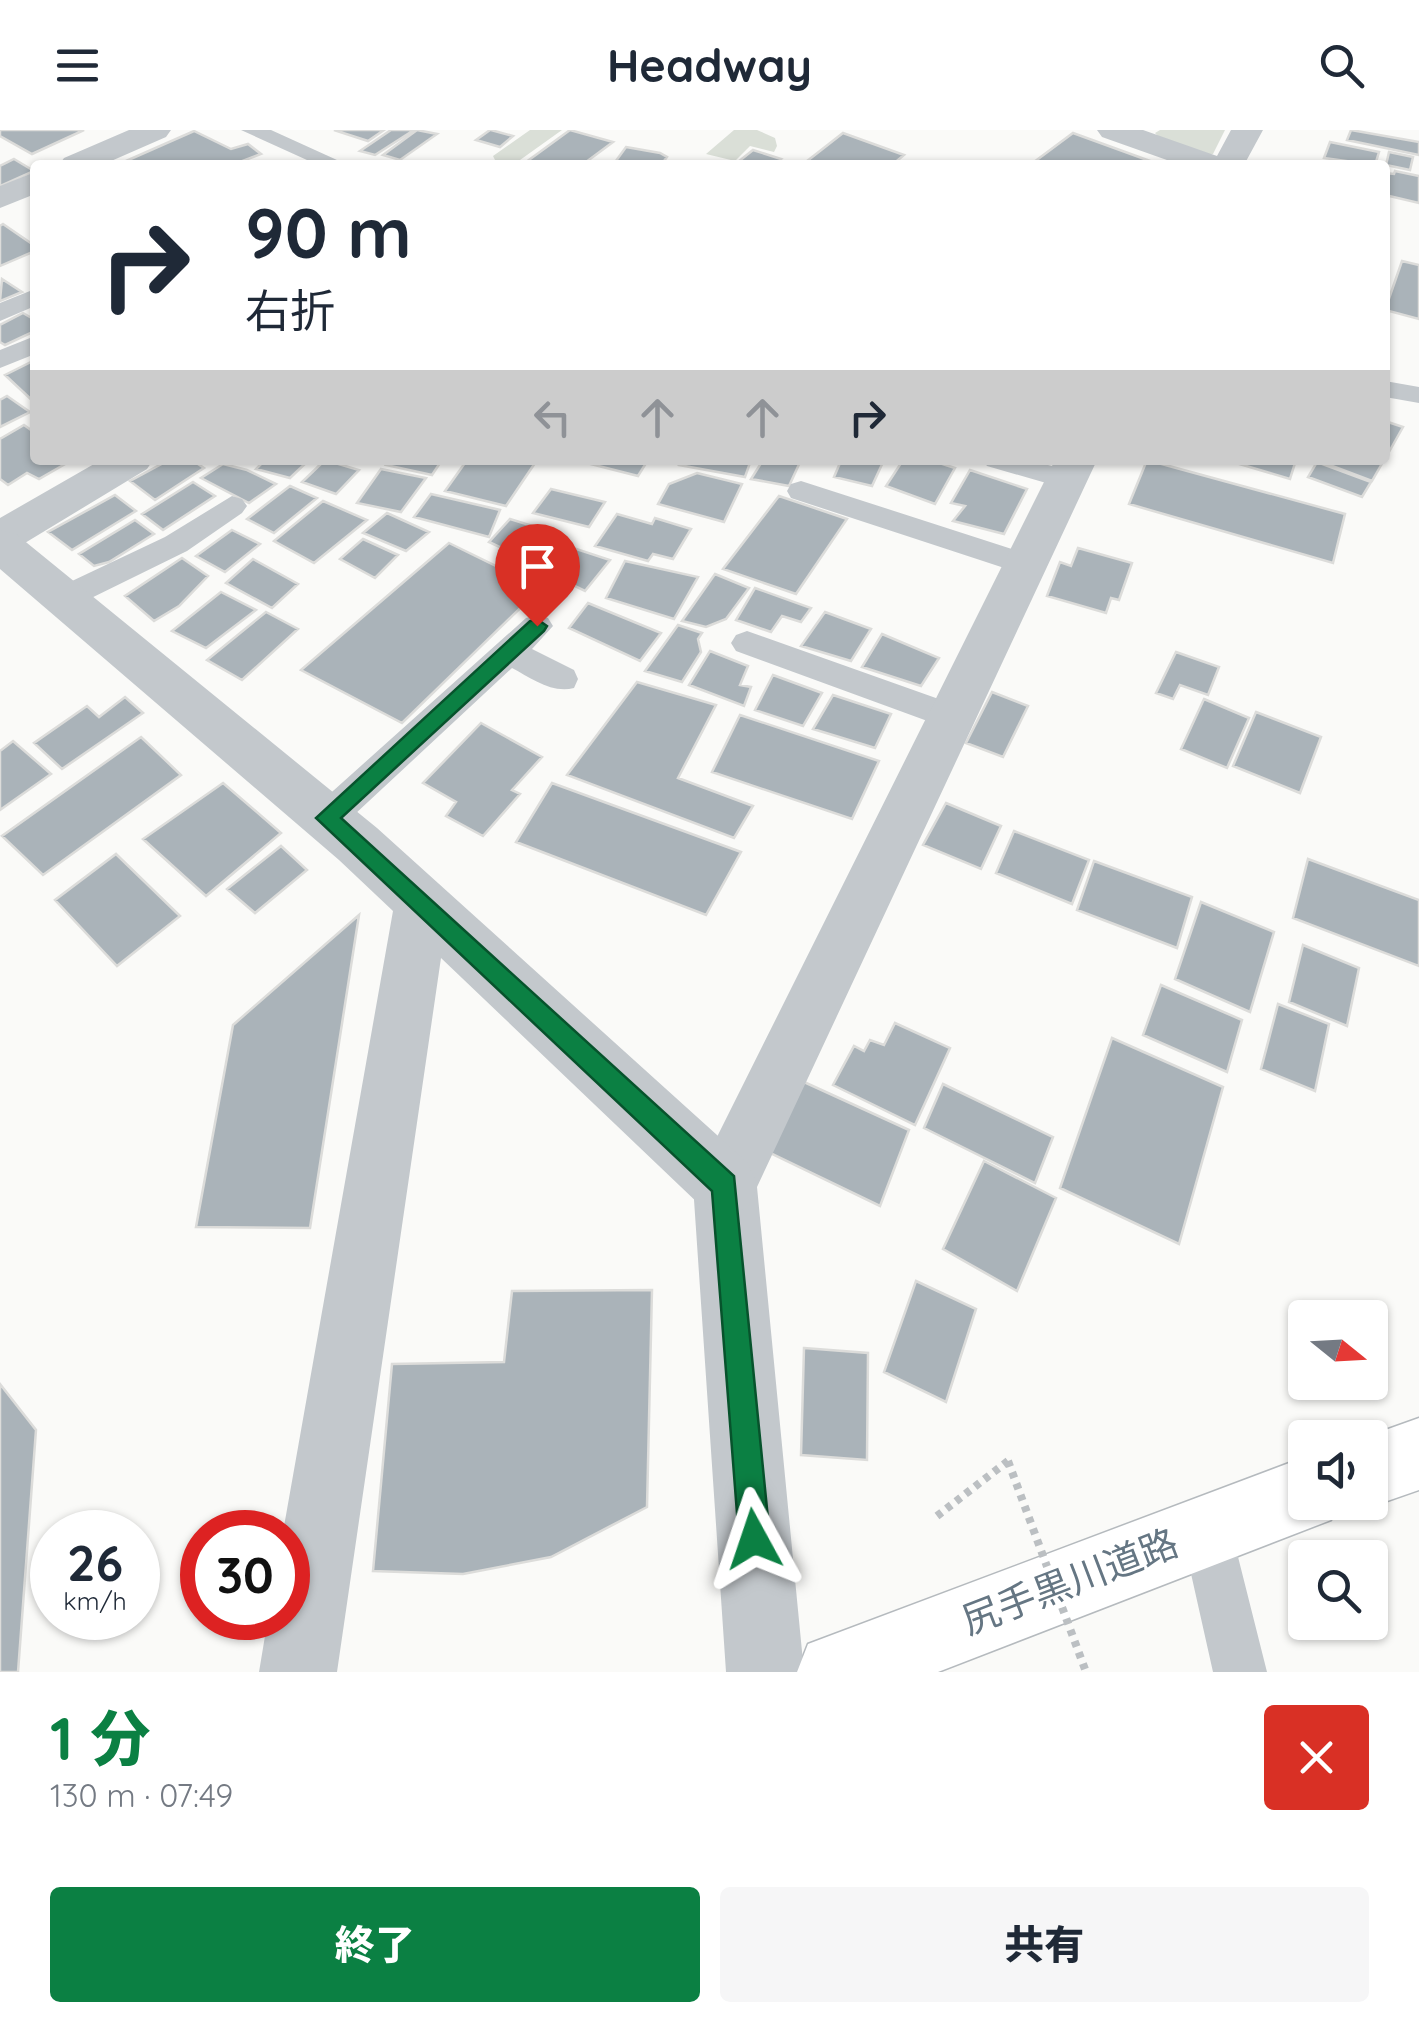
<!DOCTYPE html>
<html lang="ja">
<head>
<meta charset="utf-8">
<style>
  body { margin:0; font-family:Quicksand,"Noto Sans JP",sans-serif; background:#f6f6f7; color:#1f2937; height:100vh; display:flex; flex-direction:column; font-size:38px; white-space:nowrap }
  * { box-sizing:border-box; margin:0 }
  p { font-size:32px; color:#747a83 }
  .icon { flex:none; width:55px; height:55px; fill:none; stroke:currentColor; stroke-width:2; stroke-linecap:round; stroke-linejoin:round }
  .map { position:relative; height:1542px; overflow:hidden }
  .side { display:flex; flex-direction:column; background:#fff; flex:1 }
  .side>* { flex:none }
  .guide { position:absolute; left:30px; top:30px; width:1360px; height:305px; border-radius:10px; box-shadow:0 2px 8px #0004; background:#fff; color:#1f2937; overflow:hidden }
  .needle { width:65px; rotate:108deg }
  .buttons { position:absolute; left:1288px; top:1170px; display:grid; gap:20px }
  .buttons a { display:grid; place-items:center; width:100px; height:100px; border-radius:10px; background:#fff; box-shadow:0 2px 8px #0004; font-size:50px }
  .speed { position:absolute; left:30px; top:1380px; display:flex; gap:20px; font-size:50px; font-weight:700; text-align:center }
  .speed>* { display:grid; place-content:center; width:130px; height:130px; border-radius:50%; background:#fff; box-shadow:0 2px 8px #0004; line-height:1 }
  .speed small { font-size:25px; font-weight:400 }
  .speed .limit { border:15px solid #d22; background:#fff; color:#111 }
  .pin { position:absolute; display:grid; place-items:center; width:85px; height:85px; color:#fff; margin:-102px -42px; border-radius:50% 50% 50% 0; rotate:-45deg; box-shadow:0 0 10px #0007 }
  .pin .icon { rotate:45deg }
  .me { position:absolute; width:110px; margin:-55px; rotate:355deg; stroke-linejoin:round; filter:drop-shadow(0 0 8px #0008) }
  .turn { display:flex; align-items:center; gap:35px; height:210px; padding:0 50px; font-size:45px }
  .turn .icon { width:130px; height:130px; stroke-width:2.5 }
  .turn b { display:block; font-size:70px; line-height:85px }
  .lanes { display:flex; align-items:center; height:95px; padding:0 50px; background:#0003; justify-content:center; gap:50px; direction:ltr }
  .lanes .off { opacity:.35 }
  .round { display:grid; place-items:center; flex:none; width:105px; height:105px; border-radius:10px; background:#f6f6f7 }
  .overview { display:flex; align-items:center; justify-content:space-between; height:170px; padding:0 50px }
  h1 { font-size:60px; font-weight:800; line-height:75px; color:#0b8043 }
  .cta { display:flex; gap:20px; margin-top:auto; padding:20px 50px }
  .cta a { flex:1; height:115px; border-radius:10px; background:#0b8043; color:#fff; font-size:40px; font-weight:800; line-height:115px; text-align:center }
  .cta a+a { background:#f6f6f7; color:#1f2937 }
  header { display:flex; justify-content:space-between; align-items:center; height:130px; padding:0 50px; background:#fff; font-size:45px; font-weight:800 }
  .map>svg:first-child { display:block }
</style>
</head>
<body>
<header><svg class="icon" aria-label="menu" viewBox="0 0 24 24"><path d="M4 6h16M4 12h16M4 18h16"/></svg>Headway<svg class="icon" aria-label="search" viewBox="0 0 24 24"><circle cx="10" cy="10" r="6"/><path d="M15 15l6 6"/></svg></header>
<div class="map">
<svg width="1419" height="1542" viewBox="0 0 1419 1542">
  <rect width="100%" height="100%" fill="#fafaf8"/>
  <path fill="#dadfd7" d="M 530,0 L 562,0 L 513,35 L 489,34 L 495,30 L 493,26 Z
    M 734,0 L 757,0 L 775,8 L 777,16 L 774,22 L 750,16 L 735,31 L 706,24 Z
    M 1160,0 L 1225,0 L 1213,24 C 1194,25 1167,18 1155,3 Z"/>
  <path fill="#aab3b9" stroke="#dcdcda" stroke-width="2.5" d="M 0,0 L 84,0 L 32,24 L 0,6 Z
    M 334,0 L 384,0 L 368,11 Z
    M 391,0 L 414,0 L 375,25 L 360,21 Z
    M 417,0 L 437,4 L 400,30 L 383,25 Z
    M 490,0 L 491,0 L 513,6 L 500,17 L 476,10 Z
    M 570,0 L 613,12 L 582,35 L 522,35 Z
    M 1351,0 L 1419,12 L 1419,25 L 1347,10 Z
    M 194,1 L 231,19 L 248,14 L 261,24 L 232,35 L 117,35 Z
    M 843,3 L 904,25 L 892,35 L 802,35 Z
    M 1073,3 L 1161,35 L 1030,35 Z
    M 1330,12 L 1379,22 L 1375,35 L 1324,28 Z
    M 626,17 L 660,23 L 667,27 L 664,31 L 672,33 L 613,35 Z
    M 753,20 L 781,29 L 773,35 L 738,32 Z
    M 1389,22 L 1413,27 L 1410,40 L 1386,35 Z
    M 14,29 L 34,41 L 0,56 L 0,36 Z
    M 1395,41 L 1419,46 L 1419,73 L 1385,65 L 1385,43 L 1394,44 Z
    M 3,94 L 35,116 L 35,121 L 0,136 L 0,96 Z
    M 1402,131 L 1419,135 L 1419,189 L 1385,180 Z
    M 2,149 L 22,162 L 0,171 Z
    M 23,183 L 35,190 L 35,201 L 5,215 L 0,212 L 0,195 Z
    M 35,230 L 35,273 L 5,245 Z
    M 7,266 L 30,282 L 0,297 L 0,270 Z
    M 1385,291 L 1403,297 L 1385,329 Z
    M 24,295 L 31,300 L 35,298 L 35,330 L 72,330 L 39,349 L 27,343 L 8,355 L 0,349 L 0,309 Z
    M 169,330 L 192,330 L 204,338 L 155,370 L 130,351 Z
    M 265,330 L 309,330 L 290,348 L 256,339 Z
    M 325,330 L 359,340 L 336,364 L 302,352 Z
    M 390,330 L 442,330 L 432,345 L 386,335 Z
    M 467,330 L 520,330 L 535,333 L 506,376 L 445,361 Z
    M 575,330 L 648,330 L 638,346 Z
    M 681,330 L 751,330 L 745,347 L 679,335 Z
    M 763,330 L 801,330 L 789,356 L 751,349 Z
    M 822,330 L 884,330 L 872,356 L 834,347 L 840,333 Z
    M 903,330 L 930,330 L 955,338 L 935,374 L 886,356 Z
    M 1147,330 L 1345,384 L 1333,433 L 1129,374 Z
    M 1226,330 L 1296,330 L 1290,349 Z
    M 1330,330 L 1384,330 L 1372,351 L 1327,334 Z
    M 1317,332 L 1371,352 L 1362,367 L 1308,347 Z
    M 223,334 L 247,340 L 276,354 L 249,373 L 201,348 Z
    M 381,339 L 426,348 L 401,382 L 357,373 Z
    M 970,340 L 1027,359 L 1004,404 L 953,391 L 965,376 L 951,373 Z
    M 697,343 L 742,354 L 724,392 L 658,374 L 669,354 Z
    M 193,352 L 215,366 L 163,400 L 142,384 Z
    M 290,356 L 317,368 L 274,403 L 247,389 Z
    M 551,359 L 605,372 L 589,397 L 533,383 Z
    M 431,364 L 500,380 L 489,407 L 414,387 Z
    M 115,365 L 136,381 L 72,420 L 48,402 Z
    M 779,366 L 847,389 L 796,464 L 723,439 Z
    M 323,371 L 367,390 L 314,433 L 274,411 Z
    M 387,383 L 429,402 L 406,421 L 363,403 Z
    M 617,384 L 652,394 L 655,388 L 691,399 L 673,429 L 653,424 L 648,431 L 595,416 Z
    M 510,389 L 552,402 L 527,430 L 489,412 Z
    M 135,390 L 154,404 L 109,432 L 94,436 L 79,424 Z
    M 232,400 L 260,414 L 225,442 L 196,426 Z
    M 363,409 L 398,425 L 375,448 L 340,429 Z
    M 552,411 L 610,430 L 585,461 L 531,435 Z
    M 449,413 L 541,458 L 402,593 L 301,540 Z
    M 1078,418 L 1132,433 L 1119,470 L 1111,468 L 1106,483 L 1047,466 L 1060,432 L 1071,436 Z
    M 182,428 L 208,446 L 179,476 L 154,491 L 125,466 Z
    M 253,429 L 298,454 L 272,478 L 226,453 Z
    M 625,431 L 698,447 L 674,489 L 606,468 Z
    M 715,444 L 749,458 L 726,489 L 706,497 L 682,491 Z
    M 755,458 L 811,478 L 801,492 L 782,486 L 771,502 L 736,490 Z
    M 221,462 L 256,480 L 206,518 L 172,501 Z
    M 588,473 L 661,503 L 640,531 L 569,498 Z
    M 266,482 L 298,499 L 242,550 L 207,530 Z
    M 825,482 L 871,499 L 851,531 L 801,516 Z
    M 678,495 L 702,503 L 698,509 L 701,522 L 682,552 L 645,541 Z
    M 882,504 L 939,528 L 921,556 L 862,537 Z
    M 710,521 L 748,536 L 740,555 L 751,557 L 744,576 L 689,555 Z
    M 1176,522 L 1219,537 L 1208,565 L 1180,555 L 1173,569 L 1156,563 Z
    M 773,545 L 822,563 L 803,596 L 755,580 Z
    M 637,552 L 716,575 L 678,648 L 753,676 L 734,708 L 567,645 Z
    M 992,562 L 1028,576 L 1003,627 L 966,613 Z
    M 833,565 L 891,584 L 875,618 L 813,599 Z
    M 125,567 L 143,583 L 62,639 L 34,613 L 87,576 L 99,587 Z
    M 1204,569 L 1249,588 L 1227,638 L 1181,619 Z
    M 1256,582 L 1321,607 L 1300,663 L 1233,636 Z
    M 740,585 L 879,631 L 852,689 L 712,642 Z
    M 481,593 L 542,627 L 512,660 L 520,664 L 483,706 L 446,686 L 456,672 L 423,653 Z
    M 141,607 L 181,645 L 43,745 L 2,706 Z
    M 13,611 L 51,644 L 0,680 L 0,621 Z
    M 223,653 L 281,703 L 206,766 L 143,709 Z
    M 552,653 L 741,722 L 706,785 L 516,712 Z
    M 946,673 L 1001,696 L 981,739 L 923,715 Z
    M 1014,701 L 1089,730 L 1072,774 L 996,743 Z
    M 281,716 L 307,740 L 255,783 L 227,759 Z
    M 116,724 L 180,786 L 117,836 L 55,770 Z
    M 1308,729 L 1419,770 L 1419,836 L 1293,788 Z
    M 1094,731 L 1192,767 L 1177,818 L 1077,780 Z
    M 1201,772 L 1274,802 L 1250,882 L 1175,849 Z
    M 359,785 L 310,1098 L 196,1097 L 233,895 Z
    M 1303,815 L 1359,838 L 1347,896 L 1289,872 Z
    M 1161,855 L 1242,890 L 1227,942 L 1143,905 Z
    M 1278,874 L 1329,894 L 1315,961 L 1261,939 Z
    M 895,893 L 950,918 L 915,995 L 833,955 L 854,916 L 864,921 L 870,910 L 884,915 Z
    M 1112,908 L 1223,957 L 1179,1114 L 1060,1058 Z
    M 804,952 L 909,1000 L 880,1076 L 770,1023 Z
    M 943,954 L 1053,1007 L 1035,1053 L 924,998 Z
    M 984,1031 L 1056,1068 L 1017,1161 L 943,1119 Z
    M 916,1151 L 976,1179 L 946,1272 L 884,1242 Z
    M 652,1160 L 647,1377 L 551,1427 L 463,1444 L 373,1441 L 392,1234 L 504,1232 L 512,1161 Z
    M 804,1218 L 868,1223 L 867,1330 L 801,1325 Z
    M 0,1254 L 36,1300 L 18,1542 L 0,1542 Z"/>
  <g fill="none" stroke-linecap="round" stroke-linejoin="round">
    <g stroke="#b5babe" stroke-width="3">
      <path id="primary" d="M 1419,1288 L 1419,1360 L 1370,1377 L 1358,1372 L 1370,1372 L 1370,1308 L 1363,1308 Z
        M 1305,1327 L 1305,1372 L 1338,1372 L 1331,1390 L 938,1542 L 797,1542 L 808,1514 Z"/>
    </g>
    <path stroke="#bbbfc2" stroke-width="8" stroke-dasharray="6 6" stroke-linecap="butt" d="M 937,1386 L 1008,1331"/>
    <path fill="#c3c8cc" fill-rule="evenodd" d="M 241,0 L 271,0 L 348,35 L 318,35 Z
      M 35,159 L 35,176 L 0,191 L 0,173 Z
      M 35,206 L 35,224 L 0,238 L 0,220 Z
      M 1385,251 L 1419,257 L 1419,273 L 1385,267 Z
      M 983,330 L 1030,330 L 1077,343 L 1081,350 L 1077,357 L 1067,359 L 987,336 Z
      M 801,351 L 1037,427 L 1041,434 L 1037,441 L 1026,445 L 791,368 L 787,361 L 791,354 Z
      M 232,366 L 242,369 L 247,376 L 242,383 L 187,421 L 75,476 L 64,479 L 53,476 L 48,468 L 53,460 L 165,407 Z
      M 537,485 L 548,488 L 553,496 L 532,519 L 574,540 L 578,549 L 574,558 C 552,564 531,548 512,538 L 340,698 L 327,703 L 314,698 L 309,688 L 314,678 L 526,488 Z
      M 747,501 L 964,578 L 969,587 L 964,596 L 952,600 L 736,521 L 731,513 L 736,505 Z
      M 1206,1374 L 1224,1381 L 1231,1399 L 1267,1542 L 1213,1542 L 1181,1399 L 1188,1381 Z"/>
    <path fill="#c3c8cc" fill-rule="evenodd" d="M 1097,0 L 1143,0 L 1217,26 L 1231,0 L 1263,0 L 1244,35 L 1181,35 L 1102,7 Z
      M 101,330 L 153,330 L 147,339 L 15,419 L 0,423 L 0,388 Z
      M 1055,330 L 1097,330 L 757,1057 L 804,1542 L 726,1542 L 693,1055 Z"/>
    <path fill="#c3c8cc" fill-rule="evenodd" d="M 129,0 L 171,0 L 166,7 L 102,35 L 59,35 L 64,28 Z
      M 35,42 L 35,64 L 0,78 L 0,56 Z
      M 0,400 L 16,404 L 377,698 L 748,1033 L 757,1055 L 748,1077 L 725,1087 L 702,1077 L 441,828 L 337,1542 L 259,1542 L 268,1488 L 288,1488 L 288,1402 L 283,1402 L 393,781 L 339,730 L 0,439 Z"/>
    <use href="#primary" fill="#fff" fill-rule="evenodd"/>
    <path stroke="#bbbfc2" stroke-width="8" stroke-dasharray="6 6" stroke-linecap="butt" d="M 1008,1331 L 1086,1542"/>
  </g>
  <path fill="#0b8043" stroke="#07532c" stroke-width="2.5" d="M 537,489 L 547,496 L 544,501 L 341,688 L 734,1046 L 770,1409 L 765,1420 L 754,1425 L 743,1420 L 739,1409 L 712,1061 L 316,688 L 530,491 Z"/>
  <g text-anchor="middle" stroke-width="10" stroke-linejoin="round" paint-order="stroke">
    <g font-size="38" fill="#657683" stroke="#fff">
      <text transform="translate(1070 1452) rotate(-21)" y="13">尻手黒川道路</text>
    </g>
  </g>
</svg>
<div class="buttons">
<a><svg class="needle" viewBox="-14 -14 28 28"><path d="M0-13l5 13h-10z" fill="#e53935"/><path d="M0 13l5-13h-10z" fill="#747a83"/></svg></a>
<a><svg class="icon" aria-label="sound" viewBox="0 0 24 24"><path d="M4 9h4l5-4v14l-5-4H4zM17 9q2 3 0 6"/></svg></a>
<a><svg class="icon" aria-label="search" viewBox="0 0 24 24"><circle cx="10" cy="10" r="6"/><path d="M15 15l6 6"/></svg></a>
</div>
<div class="speed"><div>26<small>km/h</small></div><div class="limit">30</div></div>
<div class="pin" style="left:537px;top:496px;background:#d93025"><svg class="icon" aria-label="arrive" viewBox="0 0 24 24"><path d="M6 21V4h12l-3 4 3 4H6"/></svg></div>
<svg class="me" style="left:754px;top:1409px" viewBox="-20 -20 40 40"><path d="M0-17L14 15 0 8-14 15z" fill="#0b8043" stroke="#fff" stroke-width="4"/></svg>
<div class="guide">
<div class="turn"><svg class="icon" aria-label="right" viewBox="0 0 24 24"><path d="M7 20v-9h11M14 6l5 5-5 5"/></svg><div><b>90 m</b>右折</div></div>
<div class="lanes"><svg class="icon off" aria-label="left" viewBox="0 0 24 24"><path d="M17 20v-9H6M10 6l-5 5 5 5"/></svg><svg class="icon off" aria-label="ahead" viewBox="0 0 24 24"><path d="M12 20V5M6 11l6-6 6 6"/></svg><svg class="icon off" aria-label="ahead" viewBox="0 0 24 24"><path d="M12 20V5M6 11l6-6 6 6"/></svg><svg class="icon" aria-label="right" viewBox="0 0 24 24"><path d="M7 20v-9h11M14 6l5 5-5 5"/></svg></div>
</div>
</div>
<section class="side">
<div class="overview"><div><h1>1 分</h1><p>130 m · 07:49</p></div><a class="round" style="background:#d93025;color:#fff"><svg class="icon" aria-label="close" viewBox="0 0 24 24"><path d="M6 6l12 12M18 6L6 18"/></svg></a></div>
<div class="cta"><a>終了</a><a>共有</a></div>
</section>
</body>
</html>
